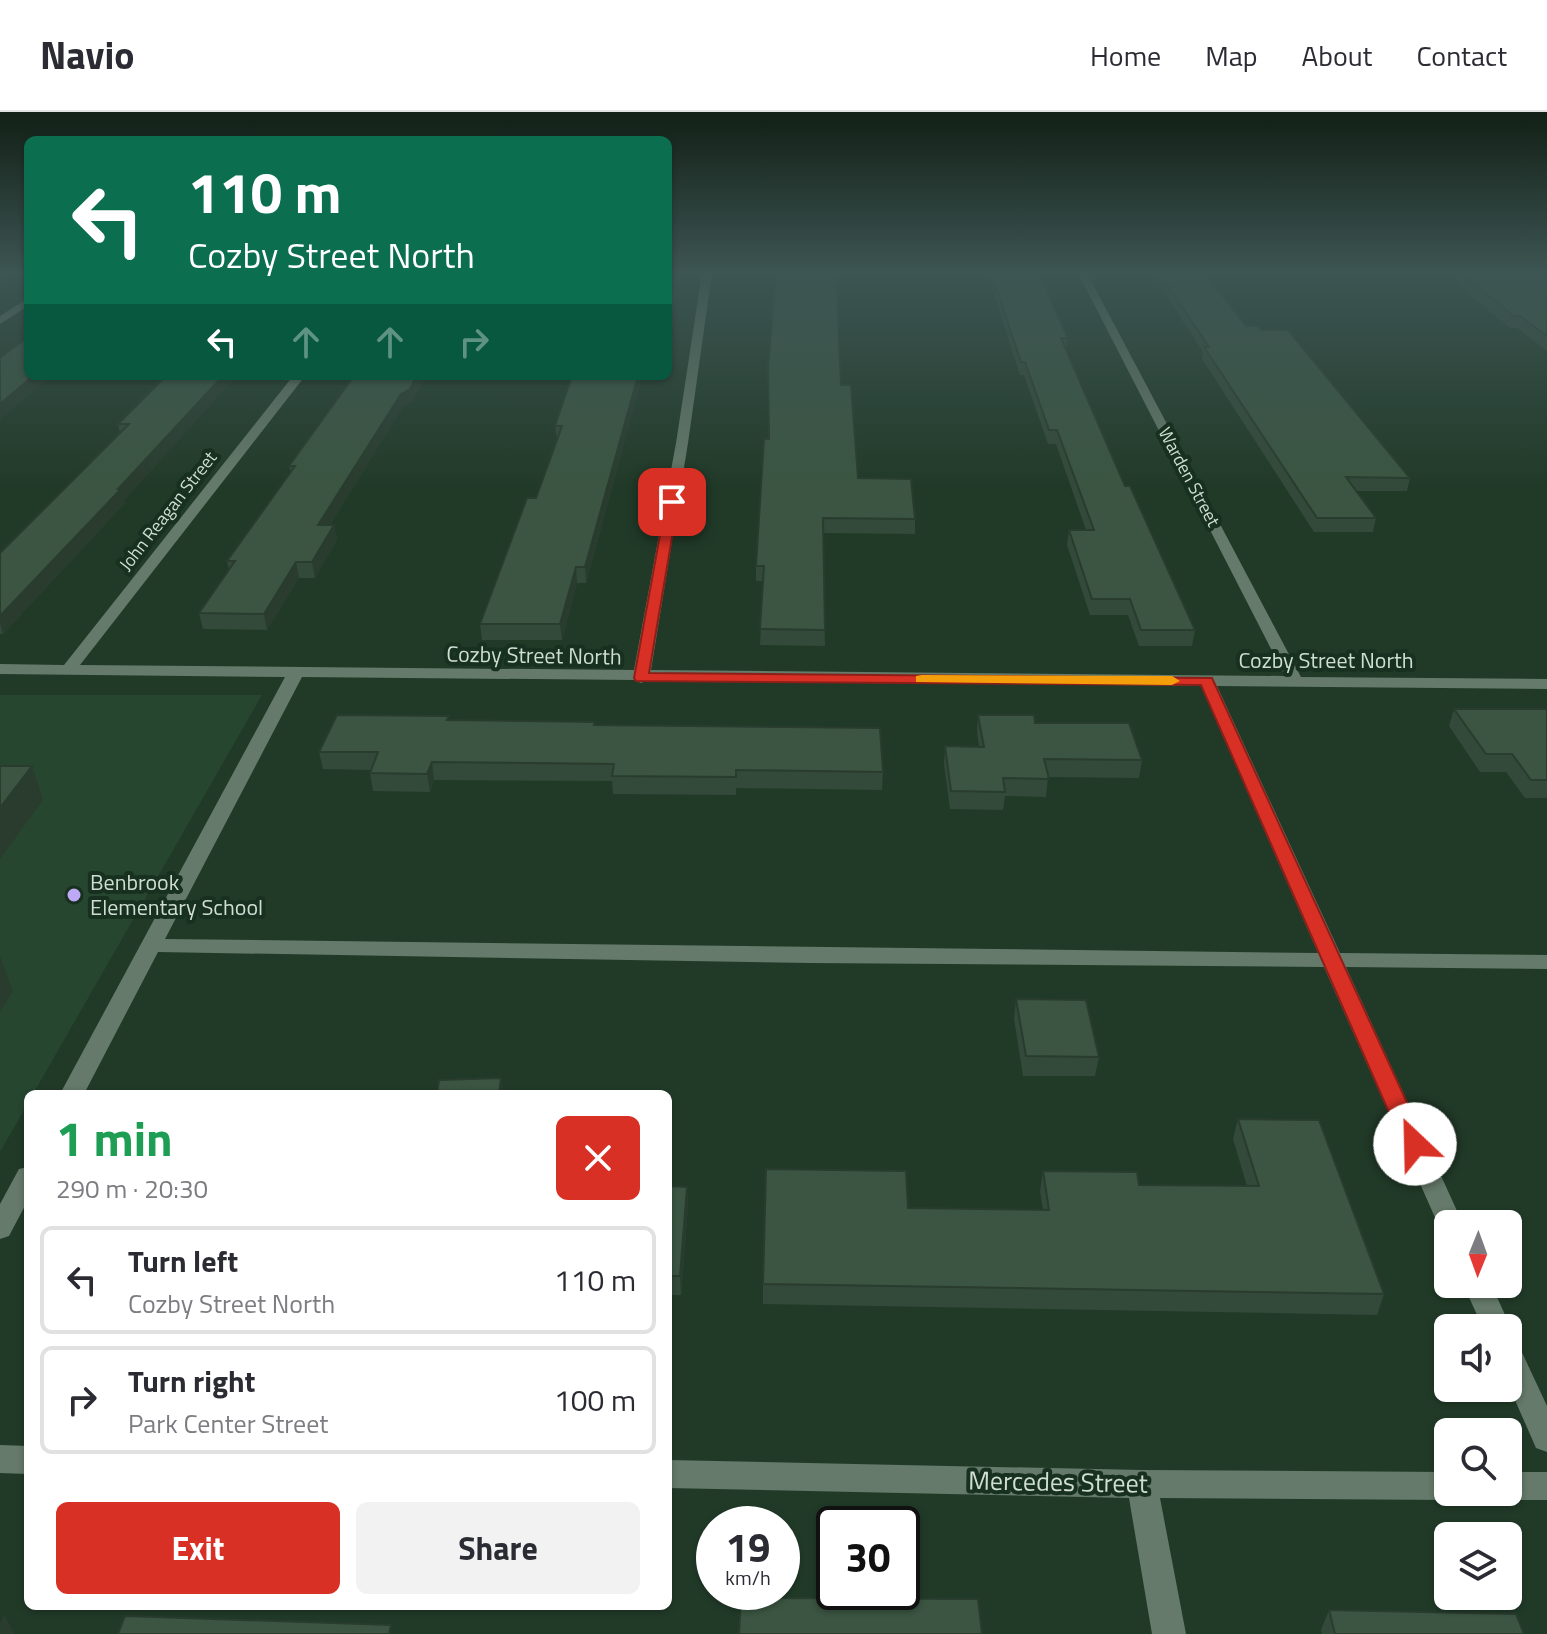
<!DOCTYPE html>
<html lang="en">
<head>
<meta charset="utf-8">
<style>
  body { margin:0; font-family:"Titillium Web",sans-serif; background:#f2f2f3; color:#2b2b33; height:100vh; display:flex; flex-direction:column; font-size:30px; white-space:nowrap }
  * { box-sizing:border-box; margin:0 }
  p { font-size:26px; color:#7c7c81 }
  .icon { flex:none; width:44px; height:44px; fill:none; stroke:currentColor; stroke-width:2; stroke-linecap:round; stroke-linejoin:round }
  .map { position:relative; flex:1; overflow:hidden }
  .sheet { position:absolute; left:24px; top:978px; width:648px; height:520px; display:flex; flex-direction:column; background:#fff; border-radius:12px; box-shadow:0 2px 6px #0004 }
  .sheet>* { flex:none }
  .banner { position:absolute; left:24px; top:24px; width:648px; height:244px; border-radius:12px; box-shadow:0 2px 6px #0004; background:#0b6e4f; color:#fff; overflow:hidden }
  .needle { width:52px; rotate:181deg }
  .buttons { position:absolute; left:1434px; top:1098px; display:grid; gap:16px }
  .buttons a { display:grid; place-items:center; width:88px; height:88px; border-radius:12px; background:#fff; box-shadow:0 2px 6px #0004; font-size:40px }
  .speed { position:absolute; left:696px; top:1394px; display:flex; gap:16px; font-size:40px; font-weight:700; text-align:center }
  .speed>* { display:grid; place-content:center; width:104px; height:104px; border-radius:50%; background:#fff; box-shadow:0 2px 6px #0004; line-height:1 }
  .speed small { font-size:20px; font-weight:400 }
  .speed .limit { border:4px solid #111; border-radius:12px; background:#fff; color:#111 }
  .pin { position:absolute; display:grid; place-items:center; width:68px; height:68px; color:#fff; margin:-34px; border-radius:16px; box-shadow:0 4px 12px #0006 }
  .me { position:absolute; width:88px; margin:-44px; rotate:336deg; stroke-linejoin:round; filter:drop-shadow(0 0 6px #0008) }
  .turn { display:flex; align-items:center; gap:28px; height:168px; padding:0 32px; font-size:36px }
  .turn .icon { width:104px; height:104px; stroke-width:2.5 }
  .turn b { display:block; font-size:56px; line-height:68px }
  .lanes { display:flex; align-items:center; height:76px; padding:0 32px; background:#0003; justify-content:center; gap:40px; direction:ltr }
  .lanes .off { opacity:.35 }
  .round { display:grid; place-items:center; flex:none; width:84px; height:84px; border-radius:12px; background:#f2f2f3 }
  .overview { display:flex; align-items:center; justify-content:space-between; height:136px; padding:0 32px }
  h1 { font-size:48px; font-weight:700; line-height:60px; color:#1e9e55 }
  .cta { display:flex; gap:16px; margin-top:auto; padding:16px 32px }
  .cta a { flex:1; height:92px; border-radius:12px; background:#d93025; color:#fff; font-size:32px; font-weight:700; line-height:92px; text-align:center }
  .cta a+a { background:#f2f2f3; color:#2b2b33 }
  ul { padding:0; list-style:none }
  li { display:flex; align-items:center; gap:24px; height:108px; margin:0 16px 12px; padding:0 16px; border:4px solid #e1e1e2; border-radius:12px }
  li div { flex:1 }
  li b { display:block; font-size:30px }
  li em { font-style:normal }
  header { display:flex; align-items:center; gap:48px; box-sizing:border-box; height:112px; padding:0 40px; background:#fff; border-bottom:2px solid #e1e1e2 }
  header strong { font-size:38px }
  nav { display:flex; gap:44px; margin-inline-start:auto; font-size:28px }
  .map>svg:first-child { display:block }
</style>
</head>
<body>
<header>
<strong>Navio</strong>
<nav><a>Home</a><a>Map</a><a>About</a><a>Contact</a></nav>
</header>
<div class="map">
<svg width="1547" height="1522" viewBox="0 0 1547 1522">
  <rect width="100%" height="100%" fill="#213a28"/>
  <path fill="#264630" d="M 0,583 L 262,583 L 33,982 L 28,982 L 28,991 L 0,1040 Z"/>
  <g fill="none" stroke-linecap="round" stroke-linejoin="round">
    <path fill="#657a6a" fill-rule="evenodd" d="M 702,161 L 712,161 L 688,331 L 651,558 L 1285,564 L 1078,161 L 1087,161 L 1301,565 L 1547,567 L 1547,577 L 1217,574 L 1340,841 L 1547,843 L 1547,857 L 1346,855 L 1463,1112 L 1448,1112 L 1448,1121 L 1441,1119 L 1324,855 L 812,851 L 158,840 L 84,982 L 60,982 L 285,565 L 0,562 L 0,552 L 64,553 L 293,264 L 305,264 L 80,553 L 634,558 L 676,331 ZM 302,565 L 634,568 L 641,571 L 648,568 L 1201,574 L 1318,841 L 165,827 Z
      M 28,186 L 28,194 L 0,212 L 0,204 Z
      M 28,1055 L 28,1088 L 9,1124 L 0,1127 L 0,1092 L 19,1057 Z
      M 1463,1172 L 1491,1172 L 1511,1216 L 1508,1222 L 1508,1216 L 1483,1216 Z
      M 1508,1228 L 1518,1232 L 1547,1294 L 1547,1340 L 1536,1336 L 1508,1272 Z
      M 0,1333 L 28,1334 L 28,1362 L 0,1361 Z
      M 668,1348 L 1142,1358 L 1448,1360 L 1448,1380 L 1461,1380 L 1448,1388 L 1160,1386 L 1186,1522 L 1152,1522 L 1129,1386 L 668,1376 Z
      M 1508,1360 L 1547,1360 L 1547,1388 L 1508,1388 L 1497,1384 L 1495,1380 L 1508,1380 Z"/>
  </g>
  <path fill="#334939" d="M 987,161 L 1039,161 L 1068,226 L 1066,237 L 1125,374 L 1195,518 L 1192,534 L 1139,534 L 1128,503 L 1090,503 L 1067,433 L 1069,418 L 1086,418 L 1056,332 L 1048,332 L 1024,263 L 1020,263 Z
    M 1151,161 L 1205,161 L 1246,214 L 1261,218 L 1410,366 L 1407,379 L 1356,379 L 1376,406 L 1373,420 L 1314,420 L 1202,247 L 1203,240 Z
    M 1449,161 L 1547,161 L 1547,239 L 1517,216 L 1510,216 L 1460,175 L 1461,172 Z
    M 166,264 L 124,389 L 125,391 L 3,522 L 0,522 L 0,441 L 120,321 L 118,312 Z
    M 354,264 L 426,264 L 412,290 L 403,295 L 330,413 L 334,413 L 337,428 L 315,466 L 299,466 L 267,518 L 203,517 L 199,501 L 229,458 L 227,449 L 291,360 L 289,354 Z
    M 572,264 L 664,264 L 663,267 L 642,266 L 586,471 L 577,471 L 562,528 L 482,528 L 480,512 L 536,386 L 557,328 L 555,314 Z
    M 841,273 L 858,366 L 915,407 L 915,422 L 823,421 L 825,534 L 760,533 L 763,469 L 756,469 L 756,454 L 769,327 Z
    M 1454,597 L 1547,597 L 1547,686 L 1525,686 L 1506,660 L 1480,660 L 1449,614 Z
    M 978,603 L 1035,611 L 1142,648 L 1139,666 L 1048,665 L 1046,685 L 1005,684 L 1003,698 L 950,697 L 944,652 L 945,634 L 979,634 L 977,620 Z
    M 449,609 L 595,610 L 595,613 L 883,660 L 882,678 L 736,676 L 736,683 L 613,682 L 612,669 L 434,668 L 430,680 L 373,679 L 370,661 L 371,658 L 323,657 L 319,640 Z
    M 1016,887 L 1099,945 L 1095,964 L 1023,964 L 1014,907 Z
    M 1238,1007 L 1384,1182 L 1377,1203 L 763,1192 L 763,1172 L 908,1096 L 1043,1098 L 1040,1079 L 1043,1059 L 1139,1073 L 1247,1074 L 1233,1027 Z
    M 668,1074 L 687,1075 L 688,1094 L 681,1183 L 668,1183 Z
    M 1329,1498 L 1524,1522 L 1322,1522 L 1321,1518 Z"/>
  <path fill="#293c2e" d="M 0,161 L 21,161 L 0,175 Z
    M 681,161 L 683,161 L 668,241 L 668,226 Z
    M 33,264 L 52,264 L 0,308 L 0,292 Z
    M 223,264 L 237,264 L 124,389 L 125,391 L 3,522 L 0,511 L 0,504 Z
    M 417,264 L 426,264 L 412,290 L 403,295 L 321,428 L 318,413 L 401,282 Z
    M 638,264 L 642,264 L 642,266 L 586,471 L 585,455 Z
    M 334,413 L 337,428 L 315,466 L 312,450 Z
    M 296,450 L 299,466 L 267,518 L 264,502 Z
    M 576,455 L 577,471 L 562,528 L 560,512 Z
    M 432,650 L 434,668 L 430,680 L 427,662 Z
    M 32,654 L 43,688 L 0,747 L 0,696 Z
    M 0,844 L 13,879 L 0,900 Z
    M 501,966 L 504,982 L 499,982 Z
    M 687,1075 L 688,1094 L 681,1183 L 680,1164 Z
    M 4,1502 L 15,1522 L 0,1522 L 0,1511 Z"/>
  <path fill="#3b5542" stroke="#293c2e" stroke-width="2" d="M 668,161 L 681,161 L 668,226 Z
    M 776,161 L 836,161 L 841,273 L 851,273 L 858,366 L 911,367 L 915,407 L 823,406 L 825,518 L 760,517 L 764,454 L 756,454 L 764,327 L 769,327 L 768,254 Z
    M 991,161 L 1039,161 L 1068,226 L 1061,226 L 1125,374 L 1130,374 L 1195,518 L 1141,518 L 1130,487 L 1092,487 L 1069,418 L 1094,418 L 1057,318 L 1049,318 L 1025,250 L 1021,250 Z
    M 1159,161 L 1205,161 L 1246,214 L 1258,214 L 1261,218 L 1288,218 L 1410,366 L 1346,365 L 1376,406 L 1317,406 L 1204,235 L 1209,235 Z
    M 1465,161 L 1547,161 L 1547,224 L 1520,204 L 1514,204 L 1463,163 L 1468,163 Z
    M 28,225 L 28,264 L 33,264 L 0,292 L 0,246 Z
    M 166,264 L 223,264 L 118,377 L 121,377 L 0,504 L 0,441 L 129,312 L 118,312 Z
    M 354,264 L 417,264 L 410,277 L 401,282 L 318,413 L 334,413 L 312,450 L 296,450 L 264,502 L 199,501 L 235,449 L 227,449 L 295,354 L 289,354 Z
    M 572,264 L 638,264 L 585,455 L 576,455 L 560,512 L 480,512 L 527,386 L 536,386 L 562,314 L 555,314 Z
    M 1454,597 L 1547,597 L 1547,668 L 1531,668 L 1512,642 L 1486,642 Z
    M 337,603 L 449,604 L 447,608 L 595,610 L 594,613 L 880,616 L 883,660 L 736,658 L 736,665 L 612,664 L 614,652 L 432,650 L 427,662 L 370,661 L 378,640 L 319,640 Z
    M 978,603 L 1034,603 L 1035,611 L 1129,611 L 1142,648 L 1044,647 L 1049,667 L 1003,666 L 1005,680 L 951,679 L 945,634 L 984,635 Z
    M 0,654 L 32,654 L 0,696 Z
    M 1016,887 L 1086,888 L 1099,945 L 1026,944 Z
    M 501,966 L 499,982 L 437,982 L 439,968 Z
    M 1238,1007 L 1319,1008 L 1384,1182 L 763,1172 L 766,1057 L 906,1059 L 908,1096 L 1049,1098 L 1043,1059 L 1137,1060 L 1139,1073 L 1259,1074 Z
    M 668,1074 L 687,1075 L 680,1164 L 668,1164 Z
    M 741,1486 L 978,1487 L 982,1522 L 739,1522 Z
    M 1329,1498 L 1516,1502 L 1524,1522 L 1335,1522 Z
    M 125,1504 L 391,1513 L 389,1522 L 118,1522 Z"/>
  <linearGradient id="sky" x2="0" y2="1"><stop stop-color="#122016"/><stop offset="0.43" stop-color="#3d5553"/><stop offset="1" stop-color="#3d5553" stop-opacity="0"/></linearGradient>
  <rect width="1547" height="374" fill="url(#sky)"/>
  <path fill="#d93025" stroke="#8d1f18" stroke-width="2" d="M 672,386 L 678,390 L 649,561 L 1212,566 L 1426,1032 L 1423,1038 L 1415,1040 L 1407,1038 L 1403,1032 L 1201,573 L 636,569 L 634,566 L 666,390 Z"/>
  <path fill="#f59e0b" d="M 922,563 L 1172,564 L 1180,569 L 1172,573 L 916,570 L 916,564 Z"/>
  <circle fill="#bda9f5" stroke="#17301f" stroke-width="3" cx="74" cy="783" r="8"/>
  <g text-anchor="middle" stroke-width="8" stroke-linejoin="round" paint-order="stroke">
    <g font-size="18" fill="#cfddd2" stroke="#17301f">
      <text transform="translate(1189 365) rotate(62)" y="6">Warden Street</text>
      <text transform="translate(168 399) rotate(-52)" y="6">John Reagan Street</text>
    </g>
    <g font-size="22" fill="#cfddd2" stroke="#17301f">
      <text transform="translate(534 543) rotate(1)" y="8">Cozby Street North</text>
      <text x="1326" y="556">Cozby Street North</text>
    </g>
    <g font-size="22" fill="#cfddd2" stroke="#17301f" text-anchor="start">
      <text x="90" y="778">Benbrook<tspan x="90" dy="25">Elementary School</tspan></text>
    </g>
    <g font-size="26" fill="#cfddd2" stroke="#17301f">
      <text transform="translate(1058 1370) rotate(1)" y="9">Mercedes Street</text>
    </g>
  </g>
</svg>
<div class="buttons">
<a><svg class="needle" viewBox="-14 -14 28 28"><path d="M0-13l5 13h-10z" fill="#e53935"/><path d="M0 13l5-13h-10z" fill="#7c7c81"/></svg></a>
<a><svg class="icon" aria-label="sound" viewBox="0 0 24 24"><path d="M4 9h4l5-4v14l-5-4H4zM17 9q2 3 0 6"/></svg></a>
<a><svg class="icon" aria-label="search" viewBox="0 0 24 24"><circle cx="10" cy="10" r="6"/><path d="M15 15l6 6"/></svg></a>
<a><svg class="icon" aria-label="layers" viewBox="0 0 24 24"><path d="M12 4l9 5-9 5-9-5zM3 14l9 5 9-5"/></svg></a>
</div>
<div class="speed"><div>19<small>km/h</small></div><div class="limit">30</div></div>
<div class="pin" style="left:672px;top:390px;background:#d93025"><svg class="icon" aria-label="arrive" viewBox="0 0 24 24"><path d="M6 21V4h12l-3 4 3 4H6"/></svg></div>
<svg class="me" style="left:1415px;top:1032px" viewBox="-20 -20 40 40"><circle r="19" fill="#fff"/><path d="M0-13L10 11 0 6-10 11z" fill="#d93025"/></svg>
<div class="banner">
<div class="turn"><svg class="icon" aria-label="left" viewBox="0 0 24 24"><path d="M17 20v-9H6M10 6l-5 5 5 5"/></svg><div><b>110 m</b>Cozby Street North</div></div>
<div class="lanes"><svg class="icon" aria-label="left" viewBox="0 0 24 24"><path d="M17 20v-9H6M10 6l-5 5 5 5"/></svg><svg class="icon off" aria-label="ahead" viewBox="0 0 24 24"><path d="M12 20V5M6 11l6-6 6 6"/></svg><svg class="icon off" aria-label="ahead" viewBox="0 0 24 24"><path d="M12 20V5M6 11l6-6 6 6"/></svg><svg class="icon off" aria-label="right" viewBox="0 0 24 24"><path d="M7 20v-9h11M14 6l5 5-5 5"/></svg></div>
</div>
<section class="sheet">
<div class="overview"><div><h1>1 min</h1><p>290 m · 20:30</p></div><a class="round" style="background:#d93025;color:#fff"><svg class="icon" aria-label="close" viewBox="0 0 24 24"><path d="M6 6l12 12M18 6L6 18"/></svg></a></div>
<ul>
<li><svg class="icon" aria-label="left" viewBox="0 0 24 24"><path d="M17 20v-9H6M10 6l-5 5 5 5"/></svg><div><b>Turn left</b><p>Cozby Street North</p></div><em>110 m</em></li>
<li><svg class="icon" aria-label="right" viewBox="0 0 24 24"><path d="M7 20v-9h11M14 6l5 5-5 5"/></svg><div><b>Turn right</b><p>Park Center Street</p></div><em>100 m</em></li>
</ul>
<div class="cta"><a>Exit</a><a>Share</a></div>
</section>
</div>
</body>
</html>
